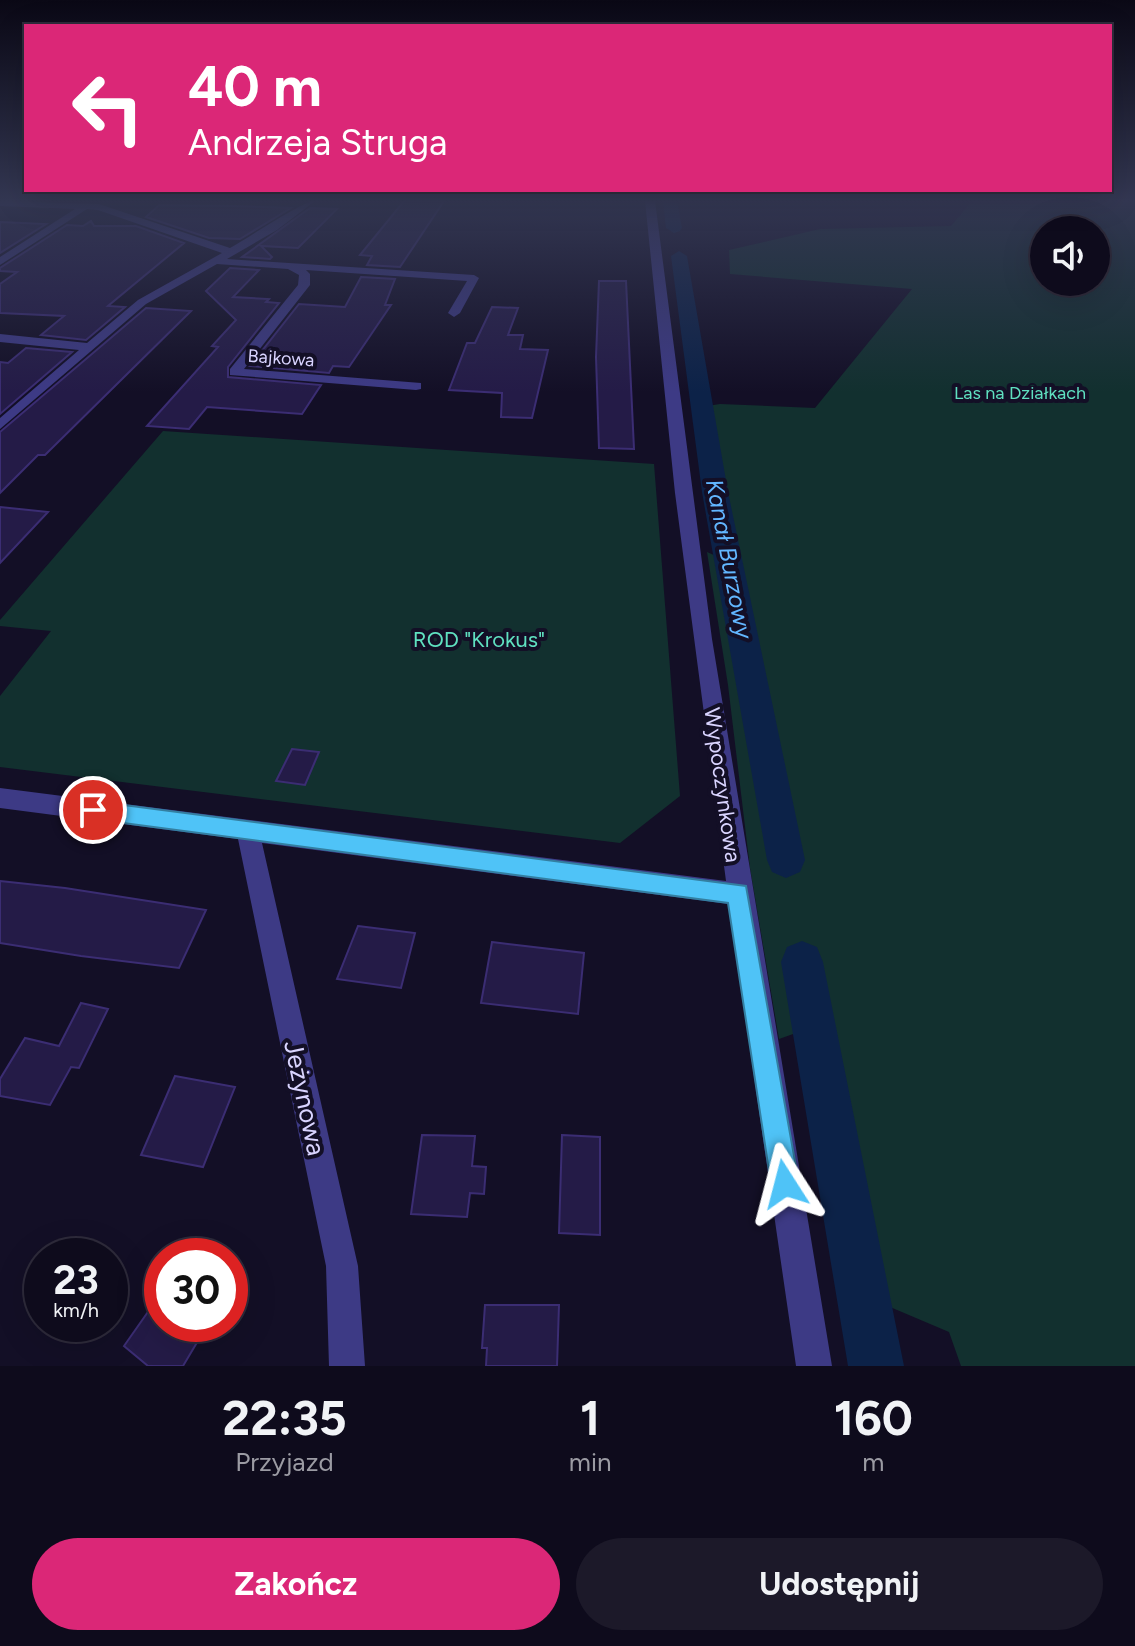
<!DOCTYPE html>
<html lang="pl">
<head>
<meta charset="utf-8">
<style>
  body { margin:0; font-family:Figtree,sans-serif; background:#1c1929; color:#f1f3f6; height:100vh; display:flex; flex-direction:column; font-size:30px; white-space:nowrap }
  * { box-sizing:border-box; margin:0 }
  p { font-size:26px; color:#9b9ba3 }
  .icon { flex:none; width:44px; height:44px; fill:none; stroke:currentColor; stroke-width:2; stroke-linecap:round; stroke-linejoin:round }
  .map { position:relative; height:1366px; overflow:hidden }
  .sheet { display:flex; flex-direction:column; background:#0e0b1c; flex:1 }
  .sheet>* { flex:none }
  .guide { position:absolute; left:24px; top:24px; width:1088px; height:168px; border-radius:0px; box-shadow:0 8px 32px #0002,0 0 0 2px #2e2b3b; background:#db2777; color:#fff; overflow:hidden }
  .tools { position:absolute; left:1030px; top:216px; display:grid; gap:16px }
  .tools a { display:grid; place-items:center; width:80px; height:80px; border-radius:50%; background:#0e0b1c; box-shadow:0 8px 32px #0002,0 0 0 2px #2e2b3b; font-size:40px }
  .speed { position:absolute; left:24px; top:1238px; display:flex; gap:16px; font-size:40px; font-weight:700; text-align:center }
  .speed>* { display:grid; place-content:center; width:104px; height:104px; border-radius:50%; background:#0e0b1c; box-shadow:0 8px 32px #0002,0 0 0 2px #2e2b3b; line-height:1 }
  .speed small { font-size:20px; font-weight:400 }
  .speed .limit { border:12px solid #d22; background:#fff; color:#111 }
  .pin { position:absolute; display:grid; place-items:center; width:68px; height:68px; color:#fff; margin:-34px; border:4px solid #fff; border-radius:50%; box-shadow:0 2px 8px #0007 }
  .me { position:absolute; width:88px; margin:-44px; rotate:351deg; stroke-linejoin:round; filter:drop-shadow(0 0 6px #0008) }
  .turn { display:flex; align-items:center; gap:28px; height:168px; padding:0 32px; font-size:36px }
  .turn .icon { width:104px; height:104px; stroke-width:2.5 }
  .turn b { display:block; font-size:56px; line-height:68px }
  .eta { display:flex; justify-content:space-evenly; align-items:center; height:136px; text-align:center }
  .eta b { font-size:48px; font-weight:700; line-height:56px }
  .cta { display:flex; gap:16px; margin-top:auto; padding:16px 32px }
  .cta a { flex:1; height:92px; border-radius:48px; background:#db2777; color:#fff; font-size:32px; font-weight:700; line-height:92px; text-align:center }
  .cta a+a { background:#1c1929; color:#f1f3f6 }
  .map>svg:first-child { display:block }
</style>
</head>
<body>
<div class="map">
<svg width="1135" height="1366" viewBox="0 0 1135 1366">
  <rect width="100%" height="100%" fill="#130f26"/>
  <path fill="#12302f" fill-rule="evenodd" d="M 972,201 L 1135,201 L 1135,1366 L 961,1366 L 949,1332 L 883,1304 L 824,1023 L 779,1039 L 750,868 L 728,685 L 707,552 L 741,567 L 723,544 L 695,408 L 720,404 L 815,408 L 912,289 L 730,274 L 729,250 L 820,229 L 951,226 ZM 1044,230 L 1096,230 L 1096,282 L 1044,282 Z
    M 163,431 L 654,464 L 680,796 L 620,843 L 0,767 L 0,696 L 51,631 L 0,626 L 0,620 Z"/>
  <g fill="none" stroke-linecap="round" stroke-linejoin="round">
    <path fill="#0c2248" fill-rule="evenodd" d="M 663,201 L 677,201 L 682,228 L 680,231 L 674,233 L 666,228 Z
      M 679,251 L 687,256 L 728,492 L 805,860 L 800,872 L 786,878 L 772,872 L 767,860 L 702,492 L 671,256 Z
      M 802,941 L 817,947 L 823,962 L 904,1366 L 848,1366 L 781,962 L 787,947 Z"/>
  </g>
  <path fill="#241b47" stroke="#3b2d73" stroke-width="2" d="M 404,201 L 444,201 L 400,267 L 367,265 L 372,256 L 360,255 Z
    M 159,205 L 234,206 L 291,208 L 240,239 L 209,238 L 146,217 Z
    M 310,208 L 337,209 L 298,248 L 261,246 L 272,257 L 270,259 L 242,257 Z
    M 91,221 L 94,226 L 136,226 L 184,243 L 108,306 L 125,307 L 86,340 L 41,335 L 64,316 L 0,313 L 0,284 L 17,272 L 0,271 L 0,268 L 67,225 L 83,226 Z
    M 0,222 L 46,224 L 0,253 Z
    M 230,268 L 259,270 L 233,297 L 269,299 L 266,302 L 279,303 L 228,367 L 228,377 L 321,385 L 302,414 L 207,407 L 189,429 L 147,426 L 218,347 L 212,346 L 236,320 L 206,291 Z
    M 361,277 L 395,279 L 385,305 L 391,305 L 349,367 L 333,366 L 329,373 L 250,366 L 299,304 L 345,307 Z
    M 599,281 L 626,281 L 634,449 L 599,448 L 596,357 Z
    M 492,307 L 518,308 L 508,335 L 523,335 L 520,349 L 548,350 L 532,418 L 501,417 L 502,393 L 449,390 L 467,343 L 475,343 Z
    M 146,308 L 191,311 L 45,455 L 38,455 L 0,493 L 0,432 Z
    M 26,348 L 72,352 L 0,414 L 0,362 L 8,363 Z
    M 0,507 L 48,512 L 0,563 Z
    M 292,749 L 319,752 L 305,785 L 276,781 Z
    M 0,881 L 65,888 L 206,910 L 179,968 L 81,956 L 0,943 Z
    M 358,926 L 415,933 L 401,988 L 337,979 Z
    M 492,942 L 584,953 L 578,1014 L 481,1003 Z
    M 81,1003 L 108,1009 L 79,1068 L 71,1067 L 50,1105 L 0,1096 L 0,1079 L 25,1038 L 59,1046 Z
    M 175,1076 L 235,1087 L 203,1167 L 141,1155 Z
    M 422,1135 L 475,1136 L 472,1166 L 486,1167 L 484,1194 L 470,1193 L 467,1217 L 411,1214 Z
    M 562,1135 L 600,1137 L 600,1235 L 559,1233 Z
    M 485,1305 L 559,1305 L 557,1366 L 486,1366 L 487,1348 L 482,1348 Z
    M 150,1309 L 162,1320 L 162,1324 L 208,1324 L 183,1366 L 148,1366 L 124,1346 Z"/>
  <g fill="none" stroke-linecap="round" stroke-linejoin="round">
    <path fill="#3d3a85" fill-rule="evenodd" d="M 0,201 L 99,204 L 230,248 C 247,239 302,201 315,201 L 277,230 L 227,259 L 474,275 L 479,278 L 460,313 L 454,317 L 448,313 L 467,281 L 306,270 L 310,274 L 310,285 L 244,369 L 421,383 L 421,389 L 416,390 L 230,375 L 230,369 L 298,285 L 299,275 L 288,269 L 217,264 L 146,304 L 0,429 L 0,418 L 79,350 L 0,342 L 0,334 L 87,343 L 138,300 L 222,253 L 98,210 L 87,209 L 0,265 L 0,257 L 75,209 L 0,206 Z
      M 645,201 L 655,201 L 712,639 L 832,1366 L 796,1366 L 729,904 L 262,843 L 358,1266 L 365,1366 L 329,1366 L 326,1266 L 238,839 L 0,808 L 0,788 L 726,881 L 675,493 Z"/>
  </g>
  <linearGradient id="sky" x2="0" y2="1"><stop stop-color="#0a0815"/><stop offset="0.51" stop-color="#333752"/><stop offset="1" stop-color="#333752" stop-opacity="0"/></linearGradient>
  <rect width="1135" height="392" fill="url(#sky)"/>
  <path fill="#4fc3f7" stroke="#337fa1" stroke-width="2" d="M 93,801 L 746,886 L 799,1184 L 795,1194 L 785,1198 L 775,1194 L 771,1184 L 728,903 L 93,819 L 85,816 L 82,810 L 85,804 Z"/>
  <g text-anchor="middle" stroke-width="8" stroke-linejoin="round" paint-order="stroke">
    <g font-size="18" fill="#d9d4ff" stroke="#130f26">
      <text transform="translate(281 358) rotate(4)" y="6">Bajkowa</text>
    </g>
    <g font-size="18" fill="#5fe0c0" stroke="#130f26">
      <text x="1020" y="399">Las na Działkach</text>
    </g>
    <g font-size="22" fill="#5fe0c0" stroke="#130f26">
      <text x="479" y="647">ROD "Krokus"</text>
    </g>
    <g font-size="22" fill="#d9d4ff" stroke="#130f26">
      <text transform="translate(723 785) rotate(82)" y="8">Wypoczynkowa</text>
    </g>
    <g font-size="24" font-style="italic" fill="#62b6ff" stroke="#130f26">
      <text transform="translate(729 559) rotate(79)" y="8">Kanał Burzowy</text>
    </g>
    <g font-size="26" fill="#d9d4ff" stroke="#130f26">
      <text transform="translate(305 1098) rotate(78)" y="9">Jeżynowa</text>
    </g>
  </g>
</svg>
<div class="tools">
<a><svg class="icon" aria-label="sound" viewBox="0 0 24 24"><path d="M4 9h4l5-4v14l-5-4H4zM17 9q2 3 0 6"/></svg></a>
</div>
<div class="speed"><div>23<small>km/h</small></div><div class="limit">30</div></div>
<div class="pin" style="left:93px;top:810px;background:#d93025"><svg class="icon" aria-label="arrive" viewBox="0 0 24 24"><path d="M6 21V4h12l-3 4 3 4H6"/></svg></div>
<svg class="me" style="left:785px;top:1184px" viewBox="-20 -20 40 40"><path d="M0-17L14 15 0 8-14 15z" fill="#4fc3f7" stroke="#fff" stroke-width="4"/></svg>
<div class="guide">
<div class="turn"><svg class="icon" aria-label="left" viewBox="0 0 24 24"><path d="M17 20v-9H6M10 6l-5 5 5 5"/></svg><div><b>40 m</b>Andrzeja Struga</div></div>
</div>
</div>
<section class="sheet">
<div class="eta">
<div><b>22:35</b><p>Przyjazd</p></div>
<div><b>1</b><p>min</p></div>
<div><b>160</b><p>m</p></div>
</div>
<div class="cta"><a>Zakończ</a><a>Udostępnij</a></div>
</section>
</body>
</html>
